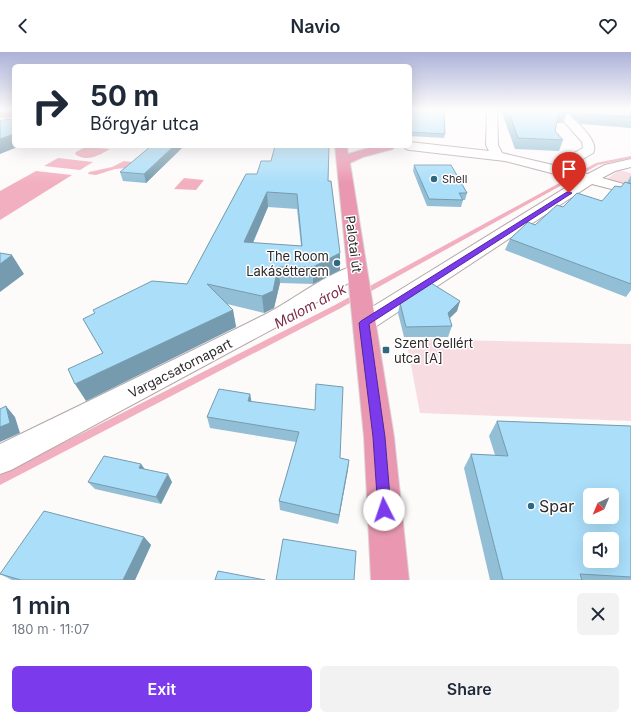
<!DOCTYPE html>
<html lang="en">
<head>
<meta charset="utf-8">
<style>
  body { margin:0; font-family:Inter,sans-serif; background:#f2f2f3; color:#1f2937; height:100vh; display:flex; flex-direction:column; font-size:15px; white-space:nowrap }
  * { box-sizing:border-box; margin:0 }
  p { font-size:13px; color:#747a83 }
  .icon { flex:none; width:22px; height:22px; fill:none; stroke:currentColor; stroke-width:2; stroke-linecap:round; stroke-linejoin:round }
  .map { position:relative; height:528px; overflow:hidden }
  .side { display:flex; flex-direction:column; background:#fff; flex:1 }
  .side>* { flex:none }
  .banner { position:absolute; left:12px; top:12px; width:400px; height:84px; border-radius:6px; box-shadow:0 4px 16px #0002; background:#fff; color:#1f2937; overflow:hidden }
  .needle { width:26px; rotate:224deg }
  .fabs { position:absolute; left:583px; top:436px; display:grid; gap:8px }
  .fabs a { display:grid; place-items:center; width:36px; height:36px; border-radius:6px; background:#fff; box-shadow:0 4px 16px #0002; font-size:20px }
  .pin { position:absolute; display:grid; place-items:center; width:34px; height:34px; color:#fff; margin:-41px -17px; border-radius:50% 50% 50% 0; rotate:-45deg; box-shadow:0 0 4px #0007 }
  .pin .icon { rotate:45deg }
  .me { position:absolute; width:44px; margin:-22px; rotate:356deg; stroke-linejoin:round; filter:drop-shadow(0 0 3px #0008) }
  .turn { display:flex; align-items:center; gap:14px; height:84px; padding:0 12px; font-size:18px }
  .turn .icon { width:52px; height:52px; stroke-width:2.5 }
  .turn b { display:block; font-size:28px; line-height:34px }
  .round { display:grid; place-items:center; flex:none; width:42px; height:42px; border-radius:6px; background:#f2f2f3 }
  .summary { display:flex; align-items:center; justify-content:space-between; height:68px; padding:0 12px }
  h1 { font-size:24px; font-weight:600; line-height:30px }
  .button { display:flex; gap:8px; margin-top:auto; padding:8px 12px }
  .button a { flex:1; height:46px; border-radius:6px; background:#7c3aed; color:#fff; font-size:16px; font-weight:600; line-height:46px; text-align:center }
  .button a+a { background:#f2f2f3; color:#1f2937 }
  header { display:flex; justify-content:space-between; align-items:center; height:52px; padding:0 12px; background:#fff; font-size:18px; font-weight:600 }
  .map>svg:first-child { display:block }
</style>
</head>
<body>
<header><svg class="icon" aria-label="back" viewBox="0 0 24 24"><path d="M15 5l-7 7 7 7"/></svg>Navio<svg class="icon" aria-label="heart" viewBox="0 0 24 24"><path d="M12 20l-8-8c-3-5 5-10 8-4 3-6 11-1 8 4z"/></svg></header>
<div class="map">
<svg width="631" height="528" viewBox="0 0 631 528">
  <rect width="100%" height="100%" fill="#fdfafa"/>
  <path fill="#f7dde2" d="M 619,118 L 631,121 L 631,133 L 607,127 Z
    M 406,287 L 631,292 L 631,369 L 420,361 Z"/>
  <path fill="#f2afbf" d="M 85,95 L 110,97 C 100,103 86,111 75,102 L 76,100 Z
    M 58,106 L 93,110 L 80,118 L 44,114 Z
    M 124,109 L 132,110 L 127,116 L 115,117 L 96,123 L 88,122 L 89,120 L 112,115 Z
    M 36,119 L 72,123 L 0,168 L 0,139 Z
    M 184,126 L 204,128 L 196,138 L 174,137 Z"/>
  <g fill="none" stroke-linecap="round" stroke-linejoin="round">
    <path fill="#f2afbf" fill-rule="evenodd" d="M 631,104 L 631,106 L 598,113 L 339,257 L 0,433 L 0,423 L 335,253 L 596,111 Z"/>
    <g stroke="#b7a8ab" stroke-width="2">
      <path id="minor" d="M 487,58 L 497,58 L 498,93 L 502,101 L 553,113 L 583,96 L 582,90 L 554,58 L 564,58 C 572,66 601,89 593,101 L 566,117 L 588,122 L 605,113 L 631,107 L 631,115 L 615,119 L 602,126 L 631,134 L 631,142 L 592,132 L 372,277 L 364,279 L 356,277 L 353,271 L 356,265 L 578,128 L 505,109 L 410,98 L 406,97 L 404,94 L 410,94 L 410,90 L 489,99 L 486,93 Z
        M 357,213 L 364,215 L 367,219 L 364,223 L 341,235 L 284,271 L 11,418 L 0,422 L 0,392 C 89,349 178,306 266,262 C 295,247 326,221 357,213 Z"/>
    </g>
    <g stroke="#d9d8d9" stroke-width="2">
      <path id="major" d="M 0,59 L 14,59 L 14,65 L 0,65 Z
        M 335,94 L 347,94 L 348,102 L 375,94 L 395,94 L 393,97 L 363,105 L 350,111 L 394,385 L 409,528 L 371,528 L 364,385 Z"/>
    </g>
    <use href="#minor" fill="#fff" fill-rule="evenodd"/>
    <use href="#major" fill="#ea98b2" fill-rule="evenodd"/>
  </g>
  <path fill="#92bfd6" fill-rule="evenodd" d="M 410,58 L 445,82 L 444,86 L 410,84 Z
    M 501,58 L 564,58 L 567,61 L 563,71 L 557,71 L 555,79 L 563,88 L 559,99 L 515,97 Z
    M 565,58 L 631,58 L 631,76 L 581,72 Z
    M 151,94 L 183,94 L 183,95 L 146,131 L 123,129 L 120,120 Z
    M 414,113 L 467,141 L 465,148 L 463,148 L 461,155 L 427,154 L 413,119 Z
    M 246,122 L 328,129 L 340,218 L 313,232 L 280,231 L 274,256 L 264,261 L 227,252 L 233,258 L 236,275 L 86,349 L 103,302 L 83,267 L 187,232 ZM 268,155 L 297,157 L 301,194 L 253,191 Z
    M 631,123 L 631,238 L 626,245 L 505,198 L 510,187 L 535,173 L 563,155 L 602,149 L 627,131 Z
    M 460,249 L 457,259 L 449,266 L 452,274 L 448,285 L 404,285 L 398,261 L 400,251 Z
    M 250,342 L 251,349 L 340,406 L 349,408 L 338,472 L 280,458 L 279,449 L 296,390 L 210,376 L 207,365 Z
    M 497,369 L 631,374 L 631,528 L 490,528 L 464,416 L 471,402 L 495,403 L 489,384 Z
    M 141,412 L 145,417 L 172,430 L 161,452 L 95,437 L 88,430 Z
    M 144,485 L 151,493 L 135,528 L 12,528 L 0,522 Z"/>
  <path fill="#779bae" d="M 14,82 L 14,94 L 20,94 L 0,102 L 0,87 Z
    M 174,94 L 183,94 L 183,95 L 146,131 L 144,122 Z
    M 267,140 L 268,155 L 246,207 L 244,190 Z
    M 340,201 L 340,218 L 313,232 L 313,215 Z
    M 12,203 L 24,222 L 0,240 L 0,212 Z
    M 278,215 L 280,231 L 274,256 L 264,261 L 262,244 Z
    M 460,249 L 457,259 L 445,271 L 448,261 Z
    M 233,258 L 236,275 L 86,349 L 75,332 Z
    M 250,342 L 252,352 L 248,349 Z
    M 6,354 L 15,365 L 20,381 L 0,390 L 0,375 Z
    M 349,408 L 348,418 L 338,472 L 339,463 Z
    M 141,412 L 146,420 L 139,416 Z
    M 168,422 L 172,430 L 161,452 L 156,445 Z
    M 144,485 L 151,493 L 135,528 L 123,528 Z"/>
  <path fill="#aadef9" stroke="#779bae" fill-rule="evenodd" d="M 410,58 L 444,58 L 445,82 L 410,80 Z
    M 508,58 L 564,58 L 567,61 L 559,61 L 555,79 L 563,88 L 518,86 Z
    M 580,58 L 631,58 L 631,65 L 585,62 Z
    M 7,67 L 14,68 L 14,82 L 0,87 L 0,69 Z
    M 151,94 L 174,94 L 144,122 L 120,120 Z
    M 275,94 L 329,94 L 328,129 L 331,129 L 340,201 L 313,215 L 278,215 L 273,239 L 262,244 L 207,232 L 233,258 L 75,332 L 68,317 L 103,301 L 83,267 L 95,261 L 93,258 L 152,229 L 187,232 L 246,122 L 257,122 L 261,109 L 271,109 ZM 267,140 L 297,142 L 302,194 L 244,190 Z
    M 414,113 L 451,113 L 467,141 L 459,141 L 463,148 L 429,147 Z
    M 625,130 L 631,132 L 631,232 L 510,187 L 528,170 L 535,173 L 557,153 L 563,155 L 577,141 L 602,149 L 615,134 L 621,135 Z
    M 0,201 L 12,203 L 0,212 Z
    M 431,231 L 460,249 L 448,261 L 452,274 L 406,275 L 400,251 Z
    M 316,332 L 343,335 L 340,406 L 349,408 L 339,463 L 279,449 L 299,380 L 207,365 L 219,337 L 250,342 L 248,349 L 315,358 Z
    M 6,354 L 10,371 L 0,375 L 0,357 Z
    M 497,369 L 631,374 L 631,525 L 580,522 L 582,528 L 503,528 L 471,402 L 508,404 ZM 590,443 L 612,443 L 612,465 L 590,465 ZM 590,487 L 612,487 L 612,509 L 590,509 Z
    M 104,404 L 141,412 L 139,416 L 168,422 L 156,445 L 88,430 Z
    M 44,459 L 144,485 L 123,528 L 21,528 L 0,522 Z
    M 283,487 L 356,499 L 354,528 L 276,528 Z
    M 218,519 L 265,528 L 215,528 Z"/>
  <linearGradient id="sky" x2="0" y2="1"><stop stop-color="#acb2d8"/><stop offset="0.44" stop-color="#fefdfd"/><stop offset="1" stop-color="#fefdfd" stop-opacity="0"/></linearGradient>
  <rect width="631" height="131" fill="url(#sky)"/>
  <path fill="#7c3aed" stroke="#51269a" d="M 567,140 L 572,141 L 369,272 L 385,385 L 391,458 L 389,463 L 384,465 L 380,463 L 378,458 L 373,385 L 359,271 L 361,269 Z"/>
  <g fill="#306882" stroke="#fff" stroke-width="1.5">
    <circle cx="434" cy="127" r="4"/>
    <circle cx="337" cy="211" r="4"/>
    <rect x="382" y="294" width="8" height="8" rx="2"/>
    <circle cx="531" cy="454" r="4"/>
  </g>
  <g text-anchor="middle" stroke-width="3" stroke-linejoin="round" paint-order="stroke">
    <g font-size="11" fill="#2e292a" stroke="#fff" text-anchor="start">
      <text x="442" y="131">Shell</text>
    </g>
    <g font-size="13" fill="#2e292a" stroke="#fff">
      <text transform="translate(354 192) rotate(83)" y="5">Palotai út</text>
      <text transform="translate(180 316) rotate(-27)" y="5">Vargacsatornapart</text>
    </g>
    <g font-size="13" fill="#2e292a" stroke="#fff" text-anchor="end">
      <text x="329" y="209">The Room<tspan x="329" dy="15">Lakásétterem</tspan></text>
      <text x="394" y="296" text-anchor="start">Szent Gellért<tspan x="394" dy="15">utca [A]</tspan></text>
    </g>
    <g font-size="14" font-style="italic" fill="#7d2e47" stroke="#fff">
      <text transform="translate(310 254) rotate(-28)" y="5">Malom árok</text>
    </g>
    <g font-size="16" fill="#2e292a" stroke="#fff" text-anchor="start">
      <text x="539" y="460">Spar</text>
    </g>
  </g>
</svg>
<div class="fabs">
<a><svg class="needle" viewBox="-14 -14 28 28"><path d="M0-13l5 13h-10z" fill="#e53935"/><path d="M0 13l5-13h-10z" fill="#747a83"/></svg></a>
<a><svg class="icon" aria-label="sound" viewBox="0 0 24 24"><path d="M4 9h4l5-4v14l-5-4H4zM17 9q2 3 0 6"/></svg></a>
</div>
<div class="pin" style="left:569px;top:141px;background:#d93025"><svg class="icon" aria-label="arrive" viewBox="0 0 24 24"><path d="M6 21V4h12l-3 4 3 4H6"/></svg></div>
<svg class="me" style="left:384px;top:458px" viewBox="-20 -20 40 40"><circle r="19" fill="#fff"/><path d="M0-13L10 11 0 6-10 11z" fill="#7c3aed"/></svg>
<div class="banner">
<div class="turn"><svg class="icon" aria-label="right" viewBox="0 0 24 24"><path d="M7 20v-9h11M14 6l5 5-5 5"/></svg><div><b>50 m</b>Bőrgyár utca</div></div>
</div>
</div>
<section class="side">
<div class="summary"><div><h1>1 min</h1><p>180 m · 11:07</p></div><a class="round"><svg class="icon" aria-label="close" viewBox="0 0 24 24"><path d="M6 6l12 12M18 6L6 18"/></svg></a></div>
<div class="button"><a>Exit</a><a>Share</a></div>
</section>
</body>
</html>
